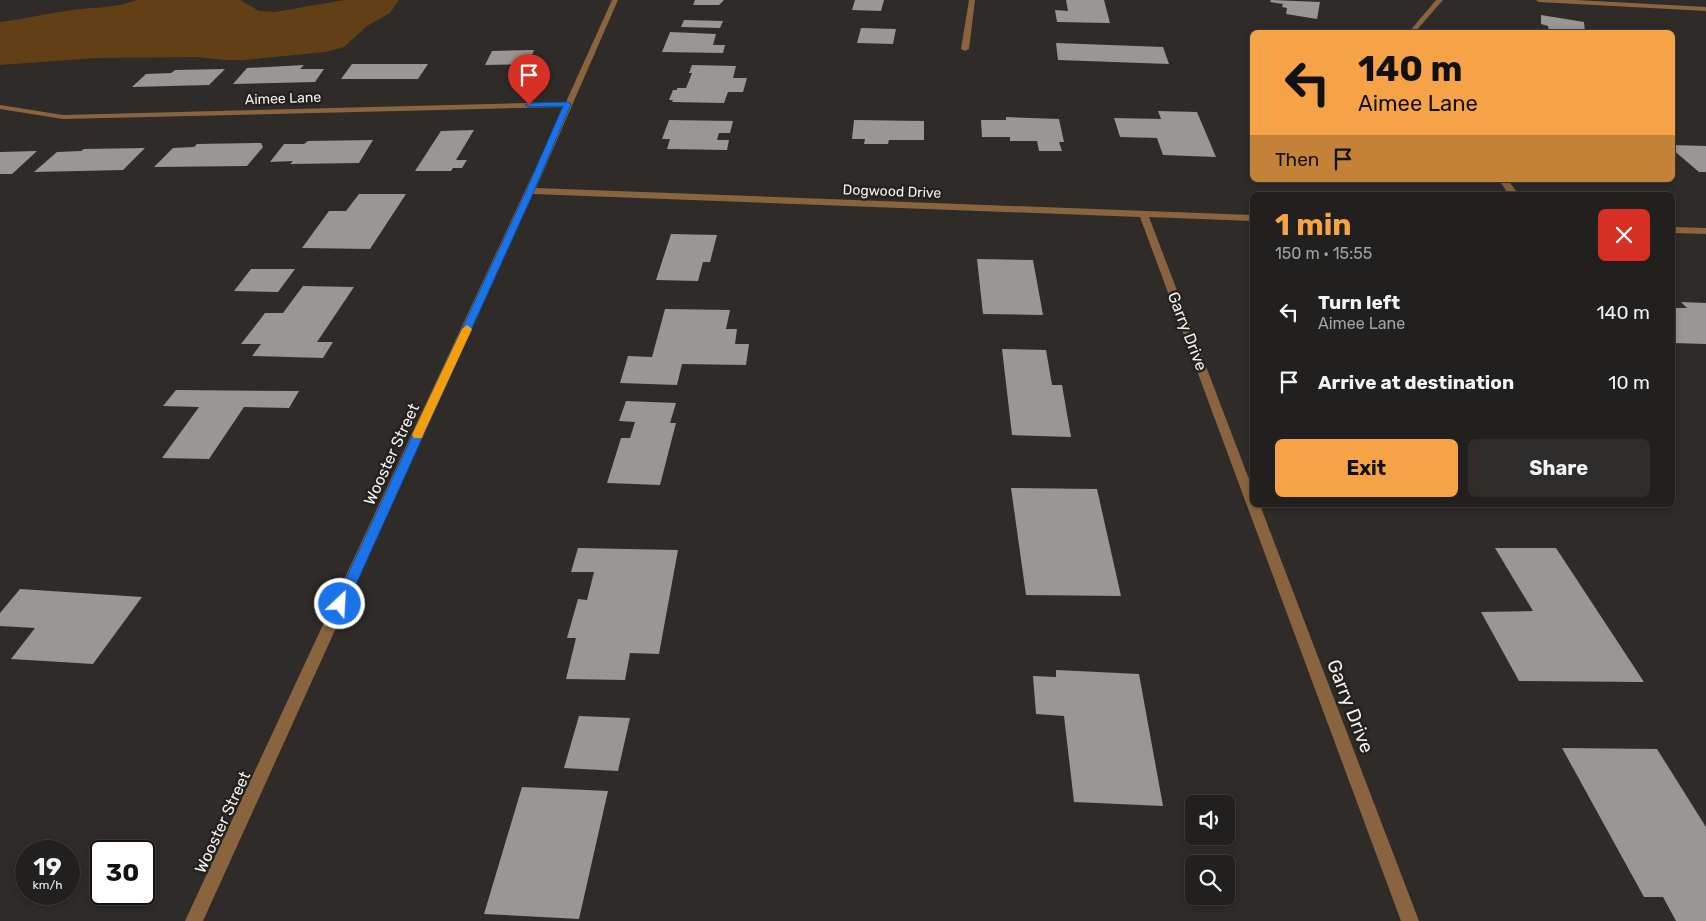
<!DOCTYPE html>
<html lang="en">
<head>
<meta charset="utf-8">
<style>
  body { margin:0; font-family:Rubik,sans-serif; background:#2e2d2c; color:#f1f3f6; height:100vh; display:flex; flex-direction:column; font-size:19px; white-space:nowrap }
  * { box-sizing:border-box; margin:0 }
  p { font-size:16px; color:#a2a3a4 }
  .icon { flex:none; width:28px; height:28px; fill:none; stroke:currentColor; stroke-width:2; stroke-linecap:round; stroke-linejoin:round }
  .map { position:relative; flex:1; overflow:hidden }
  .panel { position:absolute; left:1250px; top:192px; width:425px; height:315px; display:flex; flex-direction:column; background:#22201f; border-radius:8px; box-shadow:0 2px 8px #0003,0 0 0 1px #3f3e3d }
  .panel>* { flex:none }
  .banner { position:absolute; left:1250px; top:30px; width:425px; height:152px; border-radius:8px; box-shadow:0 2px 8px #0003,0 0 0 1px #3f3e3d; background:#f5a346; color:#111; overflow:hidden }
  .controls { position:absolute; left:1185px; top:795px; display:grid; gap:10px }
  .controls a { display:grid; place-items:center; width:50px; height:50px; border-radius:8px; background:#22201f; box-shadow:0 2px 8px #0003,0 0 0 1px #3f3e3d; font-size:25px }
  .speed { position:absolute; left:15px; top:840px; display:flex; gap:10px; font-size:25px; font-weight:700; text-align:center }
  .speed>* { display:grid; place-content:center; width:65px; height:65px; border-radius:50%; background:#22201f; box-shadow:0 2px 8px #0003,0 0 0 1px #3f3e3d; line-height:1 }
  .speed small { font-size:12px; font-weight:400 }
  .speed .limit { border:2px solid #111; border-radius:8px; background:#fff; color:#111 }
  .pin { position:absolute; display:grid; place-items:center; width:42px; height:42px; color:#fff; margin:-51px -21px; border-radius:50% 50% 50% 0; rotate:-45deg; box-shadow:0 0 5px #0007 }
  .pin .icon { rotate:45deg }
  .me { position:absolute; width:55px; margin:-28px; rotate:25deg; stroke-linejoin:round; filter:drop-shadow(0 0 4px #0008) }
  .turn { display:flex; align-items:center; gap:18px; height:105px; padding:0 25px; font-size:22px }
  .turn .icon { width:65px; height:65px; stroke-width:2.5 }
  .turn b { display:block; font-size:35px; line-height:42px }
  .then { display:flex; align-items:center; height:48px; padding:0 25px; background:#0003; gap:10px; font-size:19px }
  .round { display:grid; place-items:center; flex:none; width:52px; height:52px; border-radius:8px; background:#2e2d2c }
  .head { display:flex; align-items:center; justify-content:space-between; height:85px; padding:0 25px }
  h1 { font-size:30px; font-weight:700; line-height:38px; color:#f5a346 }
  .action { display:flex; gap:10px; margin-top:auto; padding:10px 25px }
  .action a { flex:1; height:58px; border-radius:8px; background:#f5a346; color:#111; font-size:20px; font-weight:700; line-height:58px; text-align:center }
  .action a+a { background:#2e2d2c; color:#f1f3f6 }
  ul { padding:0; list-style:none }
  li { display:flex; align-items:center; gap:15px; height:70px; padding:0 25px }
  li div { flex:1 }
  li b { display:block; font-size:19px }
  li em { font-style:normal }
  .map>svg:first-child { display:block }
</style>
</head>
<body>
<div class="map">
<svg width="1706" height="921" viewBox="0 0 1706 921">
  <rect width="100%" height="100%" fill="#2e2b29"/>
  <path fill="#633f15" d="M 137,0 L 240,0 L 259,11 L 275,12 L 344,0 L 399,0 L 390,13 L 367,26 L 344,47 L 326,52 L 243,60 L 225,60 L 196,57 L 96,58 L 0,65 L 0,22 C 25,19 48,13 73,10 C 95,7 116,8 137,0 Z"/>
  <path fill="#9a9693" d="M 695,0 L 724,0 L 719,5 L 693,5 Z
    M 855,0 L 884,0 L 881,11 L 852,10 Z
    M 1066,0 L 1104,0 L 1110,23 L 1057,22 L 1055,10 L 1068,11 Z
    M 1271,0 L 1320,2 L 1317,19 L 1286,14 L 1287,8 L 1282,7 L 1283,4 L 1270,2 Z
    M 1541,15 L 1584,22 L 1585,32 L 1549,32 L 1548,26 L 1541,24 Z
    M 684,20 L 723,21 L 720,28 L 681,27 Z
    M 861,28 L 896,29 L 893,44 L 857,43 Z
    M 670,32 L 716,34 L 713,45 L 725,45 L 723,53 L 662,52 Z
    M 1056,43 L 1163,47 L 1169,64 L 1058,60 Z
    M 534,50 L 528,64 L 485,65 L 492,51 Z
    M 352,64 L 428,64 L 418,79 L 341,79 Z
    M 304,65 L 300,69 L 324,69 L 315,82 L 233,84 L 247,68 Z
    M 692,65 L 736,66 L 733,78 L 747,78 L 743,92 L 728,92 L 724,103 L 672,102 L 673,100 L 669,100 L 673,90 L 677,90 L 677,88 L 686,88 L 692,73 L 689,73 Z
    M 225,69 L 209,85 L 132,87 L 146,74 L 171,73 L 175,70 Z
    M 1158,111 L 1197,112 L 1216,157 L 1163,155 L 1157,138 L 1120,137 L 1114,118 L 1161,119 Z
    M 1006,117 L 1059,119 L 1064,142 L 1059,142 L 1062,151 L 1039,151 L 1037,141 L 1010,141 L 1010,137 L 982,137 L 981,120 L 1006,120 Z
    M 669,120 L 733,121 L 730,133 L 719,133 L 717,140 L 729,140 L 727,150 L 667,149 L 670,139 L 662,139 Z
    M 854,120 L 924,121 L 924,140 L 889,140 L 888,144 L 864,144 L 865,139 L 852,139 Z
    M 474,130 L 456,160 L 467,160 L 462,168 L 453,168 L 451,171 L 415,171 L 441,131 Z
    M 373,140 L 359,163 L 290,164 L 293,161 L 270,162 L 284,144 L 304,144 L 308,141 Z
    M 261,143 L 263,147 L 247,166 L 154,167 L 173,148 L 194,147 L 197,144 Z
    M 1672,145 L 1706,146 L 1706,172 L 1699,172 L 1672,149 Z
    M 145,148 L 123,170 L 34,172 L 57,152 L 81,151 L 84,149 Z
    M 37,151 L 12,174 L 0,174 L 0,152 Z
    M 359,194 L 406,194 L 370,249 L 302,248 L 329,211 L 346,211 Z
    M 671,234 L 717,235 L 710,262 L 703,262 L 698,281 L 656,280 Z
    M 977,259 L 1033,260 L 1043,315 L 983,314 Z
    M 251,269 L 295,269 L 278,292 L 234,291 Z
    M 303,286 L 354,287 L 317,342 L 333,342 L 323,358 L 252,356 L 261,344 L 241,344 L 265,313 L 283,313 Z
    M 1681,302 L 1706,303 L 1706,344 L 1672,343 L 1672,308 L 1687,308 Z
    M 665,309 L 730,310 L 726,329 L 737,329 L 735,344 L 749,344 L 746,365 L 682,364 L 677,385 L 620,383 L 628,356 L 652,357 Z
    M 1002,349 L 1046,350 L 1052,385 L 1062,385 L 1071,437 L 1012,435 Z
    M 176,390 L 299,391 L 289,408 L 244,407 L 209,459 L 162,458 L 199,407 L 163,406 Z
    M 626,401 L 676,403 L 670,423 L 676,423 L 660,485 L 607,483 L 621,438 L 630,438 L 635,422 L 619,421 Z
    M 1011,488 L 1097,489 L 1121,596 L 1026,595 Z
    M 578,548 L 678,550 L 659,654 L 630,653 L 625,680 L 566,679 L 576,638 L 567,638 L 578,599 L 587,600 L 594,572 L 571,572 Z
    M 1495,548 L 1556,548 L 1644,682 L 1519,681 L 1481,612 L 1533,611 Z
    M 20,589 L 142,597 L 93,664 L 11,659 L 35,628 L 0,626 L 0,613 Z
    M 1056,670 L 1139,674 L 1163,806 L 1074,802 L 1064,716 L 1036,714 L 1033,676 L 1056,677 Z
    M 579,716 L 630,718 L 618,771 L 564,768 Z
    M 1562,748 L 1657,749 L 1706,827 L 1706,921 L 1676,921 L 1663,897 L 1644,897 Z
    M 522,787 L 608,791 L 579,919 L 484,914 Z"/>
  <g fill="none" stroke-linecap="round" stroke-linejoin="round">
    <path fill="#8a643e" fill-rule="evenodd" d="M 612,0 L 618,0 L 536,188 L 1252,215 L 1252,221 L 1149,217 L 1252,487 L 1252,505 L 1260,505 L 1419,921 L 1401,921 L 1140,217 L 533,194 L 203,921 L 185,921 L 564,107 L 63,119 L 0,109 L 0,105 L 63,115 L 566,102 Z
      M 969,0 L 975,0 L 969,49 L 965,51 L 961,49 Z
      M 1436,0 L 1443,0 L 1415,32 L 1409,32 Z
      M 1536,0 L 1576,0 L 1706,7 L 1706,11 L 1539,2 Z
      M 1499,180 L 1508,180 L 1519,195 L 1509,195 Z
      M 1672,227 L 1706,228 L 1706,234 L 1672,233 Z"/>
  </g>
  <path fill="#1a73e8" stroke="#114b97" d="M 568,102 L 571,104 L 534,191 L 347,604 L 345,608 L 340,609 L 336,608 L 334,604 L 526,191 L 563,106 L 529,107 L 525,105 L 529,103 Z"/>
  <path fill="#f59e0b" d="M 467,325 L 472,329 L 423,435 L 422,438 L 414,438 L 412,435 L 462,329 Z"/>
  <g text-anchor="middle" stroke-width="5" stroke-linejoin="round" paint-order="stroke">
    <g font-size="14" fill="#f4f3f1" stroke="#24221f">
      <text transform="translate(283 98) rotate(-2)" y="5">Aimee Lane</text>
      <text transform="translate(892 191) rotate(2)" y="5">Dogwood Drive</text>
    </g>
    <g font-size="16" fill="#f4f3f1" stroke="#24221f">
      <text transform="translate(1188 331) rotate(69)" y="6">Garry Drive</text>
      <text transform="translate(391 454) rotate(-65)" y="6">Wooster Street</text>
      <text transform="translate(222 822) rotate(-65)" y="6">Wooster Street</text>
    </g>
    <g font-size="19" fill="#f4f3f1" stroke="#24221f">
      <text transform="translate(1351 706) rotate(69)" y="7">Garry Drive</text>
    </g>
  </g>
</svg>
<div class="controls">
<a><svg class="icon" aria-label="sound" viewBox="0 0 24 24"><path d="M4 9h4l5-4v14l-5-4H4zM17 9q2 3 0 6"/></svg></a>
<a><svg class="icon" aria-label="search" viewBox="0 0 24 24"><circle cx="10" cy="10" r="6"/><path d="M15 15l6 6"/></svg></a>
</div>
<div class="speed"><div>19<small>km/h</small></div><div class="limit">30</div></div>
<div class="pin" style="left:529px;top:105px;background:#d93025"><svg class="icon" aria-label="arrive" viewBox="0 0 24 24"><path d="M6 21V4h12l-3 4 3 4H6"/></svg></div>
<svg class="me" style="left:340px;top:604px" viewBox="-20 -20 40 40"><circle r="17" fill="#1a73e8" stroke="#fff" stroke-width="3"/><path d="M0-11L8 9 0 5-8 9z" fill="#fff"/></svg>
<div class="banner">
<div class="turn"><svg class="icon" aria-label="left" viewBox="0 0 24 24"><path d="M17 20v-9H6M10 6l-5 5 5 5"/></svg><div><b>140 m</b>Aimee Lane</div></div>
<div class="then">Then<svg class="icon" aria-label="arrive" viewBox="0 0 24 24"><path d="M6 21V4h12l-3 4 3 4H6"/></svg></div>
</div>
<section class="panel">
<div class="head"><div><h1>1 min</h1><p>150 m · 15:55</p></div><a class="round" style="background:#d93025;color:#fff"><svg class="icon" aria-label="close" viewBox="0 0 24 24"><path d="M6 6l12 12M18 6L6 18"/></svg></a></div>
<ul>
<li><svg class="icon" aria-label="left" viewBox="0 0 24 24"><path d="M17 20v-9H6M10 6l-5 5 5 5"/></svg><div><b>Turn left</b><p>Aimee Lane</p></div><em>140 m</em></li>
<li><svg class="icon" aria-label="arrive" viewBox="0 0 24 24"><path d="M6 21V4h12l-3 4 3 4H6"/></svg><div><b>Arrive at destination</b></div><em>10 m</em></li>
</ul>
<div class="action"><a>Exit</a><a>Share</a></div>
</section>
</div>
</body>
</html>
